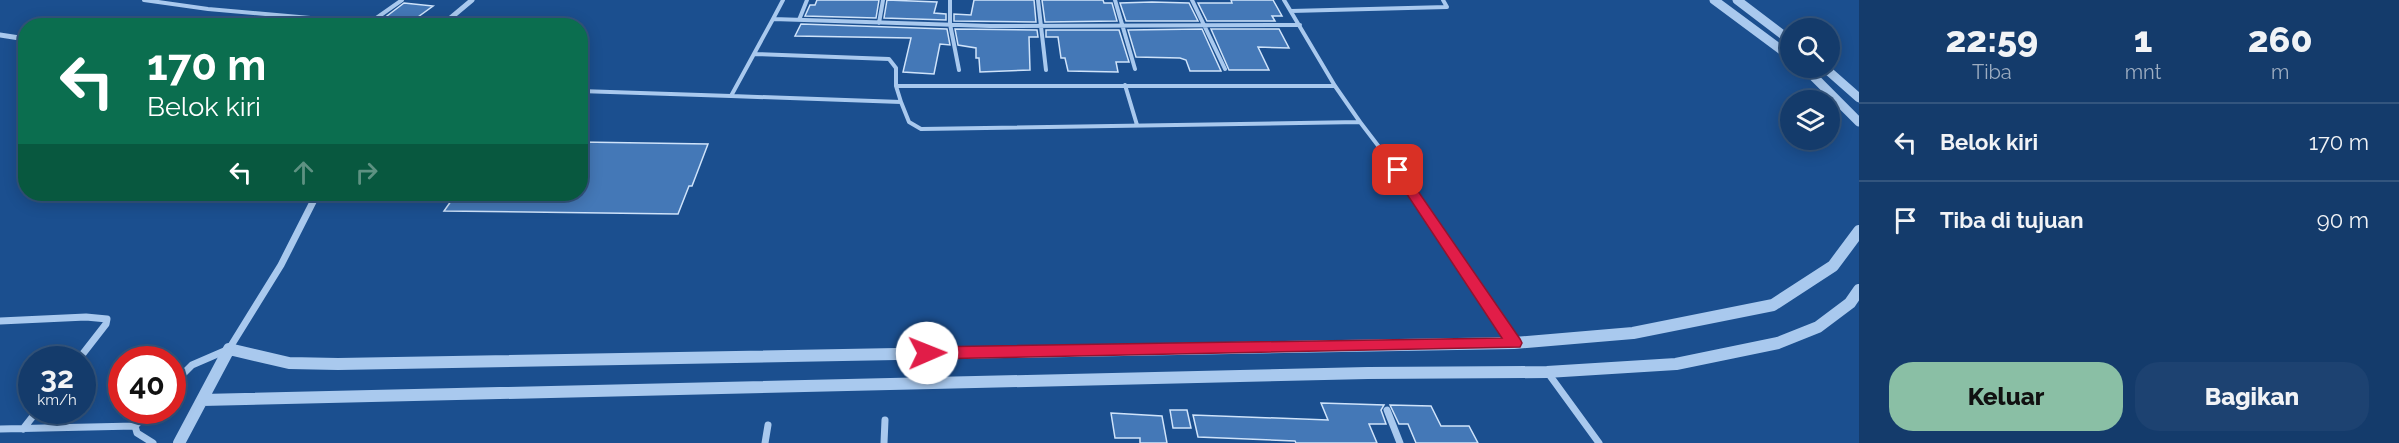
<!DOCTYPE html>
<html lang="id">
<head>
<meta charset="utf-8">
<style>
  body { margin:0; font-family:Raleway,sans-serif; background:#1d4271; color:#f1f3f6; height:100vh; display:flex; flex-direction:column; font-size:22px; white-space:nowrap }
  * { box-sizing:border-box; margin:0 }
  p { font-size:20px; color:#9dadc1 }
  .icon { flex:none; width:33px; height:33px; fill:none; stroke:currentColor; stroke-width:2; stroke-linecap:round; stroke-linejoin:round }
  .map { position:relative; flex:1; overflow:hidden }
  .drawer { display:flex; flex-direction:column; background:#143b6b; width:540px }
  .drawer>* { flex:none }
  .banner { position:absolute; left:18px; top:18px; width:570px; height:183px; border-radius:24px; box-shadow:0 3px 15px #0003,0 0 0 2px #33557e; background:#0b6e4f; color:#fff; overflow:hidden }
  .tools { position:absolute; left:1780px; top:18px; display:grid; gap:12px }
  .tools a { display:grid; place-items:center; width:60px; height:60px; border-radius:50%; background:#143b6b; box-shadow:0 3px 15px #0003,0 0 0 2px #33557e; font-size:30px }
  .speed { position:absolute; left:18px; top:346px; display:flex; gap:12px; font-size:30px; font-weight:700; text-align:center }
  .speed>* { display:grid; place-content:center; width:78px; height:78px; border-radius:50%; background:#143b6b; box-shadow:0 3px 15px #0003,0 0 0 2px #33557e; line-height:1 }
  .speed small { font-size:15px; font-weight:400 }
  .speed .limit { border:9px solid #d22; background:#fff; color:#111 }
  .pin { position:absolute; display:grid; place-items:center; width:51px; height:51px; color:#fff; margin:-26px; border-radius:12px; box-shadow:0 3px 9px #0006 }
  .me { position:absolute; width:66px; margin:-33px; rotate:89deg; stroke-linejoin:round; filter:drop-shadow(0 0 4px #0008) }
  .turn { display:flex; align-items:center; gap:21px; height:126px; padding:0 30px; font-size:27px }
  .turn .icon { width:78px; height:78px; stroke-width:2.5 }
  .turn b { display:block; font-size:42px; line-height:51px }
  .lanes { display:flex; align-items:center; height:57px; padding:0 30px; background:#0003; justify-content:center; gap:30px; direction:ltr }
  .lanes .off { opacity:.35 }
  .eta { display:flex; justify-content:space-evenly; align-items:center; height:102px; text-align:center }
  .eta b { font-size:36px; font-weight:800; line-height:42px }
  .primary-button { display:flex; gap:12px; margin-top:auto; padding:12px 30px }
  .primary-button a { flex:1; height:69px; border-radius:24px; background:#8abfa5; color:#111; font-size:24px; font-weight:800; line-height:69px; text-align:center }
  .primary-button a+a { background:#1d4271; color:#f1f3f6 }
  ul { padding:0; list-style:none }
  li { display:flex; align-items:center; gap:18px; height:78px; padding:0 30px; border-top:2px solid #33557e }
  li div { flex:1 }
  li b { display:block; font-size:22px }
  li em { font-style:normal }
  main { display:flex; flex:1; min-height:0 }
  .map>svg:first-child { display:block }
</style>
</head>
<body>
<main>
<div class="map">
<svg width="1859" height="443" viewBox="0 0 1859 443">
  <rect width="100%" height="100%" fill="#1b4f8f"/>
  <path fill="#4478b7" stroke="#cfe3fa" stroke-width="1.5" d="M 817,0 L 879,0 L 876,18 L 805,16 L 810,5 L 815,5 Z
    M 887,0 L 937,2 L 934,13 L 946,14 L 946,20 L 884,18 Z
    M 974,0 L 1034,0 L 1036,22 L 954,21 L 954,14 L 971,15 Z
    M 1042,0 L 1103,0 L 1104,3 L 1112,3 L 1117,21 L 1045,22 Z
    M 1231,0 L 1273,0 L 1282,16 L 1272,16 L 1275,21 L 1207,21 L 1198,3 L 1232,3 Z
    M 1152,2 L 1189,3 L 1198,21 L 1126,21 L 1120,3 Z
    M 404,3 L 433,6 L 411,22 L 383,19 Z
    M 801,24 L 947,29 L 950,45 L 940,44 L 934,74 L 903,72 L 911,38 L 795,36 Z
    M 955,29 L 1037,30 L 1038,37 L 1029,37 L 1030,70 L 980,72 L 979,58 L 976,58 L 976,48 L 958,45 Z
    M 1202,29 L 1221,71 L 1190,71 L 1186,60 L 1180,58 L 1136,57 L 1128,30 Z
    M 1211,29 L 1279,29 L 1289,48 L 1258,47 L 1269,70 L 1229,70 Z
    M 1046,30 L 1119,30 L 1129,62 L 1116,62 L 1118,72 L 1068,71 L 1065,58 L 1061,58 L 1058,37 L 1046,37 Z
    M 580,142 L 708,144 L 692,186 L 689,186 L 678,214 L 444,211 L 456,194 L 580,194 Z
    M 1321,403 L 1384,405 L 1381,410 L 1386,424 L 1369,424 L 1377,443 L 1296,443 L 1295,441 L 1198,437 L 1193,415 L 1328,420 Z
    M 1390,405 L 1431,406 L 1441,426 L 1469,426 L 1478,443 L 1416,443 L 1408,424 L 1399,424 Z
    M 1170,410 L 1187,410 L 1191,428 L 1173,428 Z
    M 1111,413 L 1162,416 L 1167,443 L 1140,443 L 1140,438 L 1115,438 Z"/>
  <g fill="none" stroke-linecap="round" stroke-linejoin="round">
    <path stroke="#a9c9ee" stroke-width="4" d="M 144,0 L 208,9 L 401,26
      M 950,0 L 950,24 L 959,70
      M 1038,0 L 1046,70
      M 1115,0 L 1135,69
      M 1192,0 L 1225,69
      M 1291,11 L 1447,7 L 1443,0
      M 773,19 L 783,0
      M 799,20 L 807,0
      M 879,23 L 883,0
      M 365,26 L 402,0
      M 755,54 L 889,59 L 896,68 L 896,86
      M 1125,85 L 1137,125
      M 580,91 L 731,96 L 773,19 L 990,26 L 1300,25
      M 731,96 L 901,102 L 896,86 L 1335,86
      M 901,102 L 909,122 L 921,129 L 1360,122 L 1335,86 L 1284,0
      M 1360,122 L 1412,190"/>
    <path stroke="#a9c9ee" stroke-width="5" d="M 1411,189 L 1513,341"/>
    <path stroke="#a9c9ee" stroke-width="5" d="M 441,26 L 472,0
      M 0,35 L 26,39"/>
    <path stroke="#a9c9ee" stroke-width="7" d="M 0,321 L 86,317 L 107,319 L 106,324 L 78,360
      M 1548,373 L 1599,443
      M 172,385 L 192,365 L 229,349 L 281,265 L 317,194
      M 1387,410 L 1400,443
      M 149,411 L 135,426 L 137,433 L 153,443
      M 0,429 L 135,426
      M 23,429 L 37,411
      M 765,443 L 768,425
      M 884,443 L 885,420"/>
    <path stroke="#a9c9ee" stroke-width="9" d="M 1714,0 L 1791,57
      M 1737,0 L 1791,41
      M 1805,68 L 1859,122
      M 1825,68 L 1859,98"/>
    <path stroke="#a9c9ee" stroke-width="12" d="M 202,400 L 1368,373 L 1547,372 L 1676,364 L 1778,343 L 1818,327 L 1850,303 L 1859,290
      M 179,443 L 229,349 L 289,363 L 338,364 L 1514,343 L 1633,333 L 1773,305 L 1833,266 L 1859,231"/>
  </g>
  <path fill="#e11d48" stroke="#92132f" stroke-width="1.5" d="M 1398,167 L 1402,168 L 1520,339 L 1522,343 L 1520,347 L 927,359 L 922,357 L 919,353 L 922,349 L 927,347 L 1502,338 L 1391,170 Z"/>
</svg>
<div class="tools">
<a><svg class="icon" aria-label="search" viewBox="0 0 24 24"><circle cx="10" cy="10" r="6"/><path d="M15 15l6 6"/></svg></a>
<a><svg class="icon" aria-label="layers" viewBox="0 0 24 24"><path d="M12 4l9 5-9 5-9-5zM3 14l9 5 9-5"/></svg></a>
</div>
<div class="speed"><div>32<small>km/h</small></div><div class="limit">40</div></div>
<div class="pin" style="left:1398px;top:170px;background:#d93025"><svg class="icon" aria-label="arrive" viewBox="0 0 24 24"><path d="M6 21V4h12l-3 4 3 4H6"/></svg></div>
<svg class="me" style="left:927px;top:353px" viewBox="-20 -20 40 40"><circle r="19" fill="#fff"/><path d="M0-13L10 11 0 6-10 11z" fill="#e11d48"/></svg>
<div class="banner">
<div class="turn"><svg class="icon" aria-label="left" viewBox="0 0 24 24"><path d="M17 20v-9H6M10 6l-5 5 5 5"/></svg><div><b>170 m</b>Belok kiri</div></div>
<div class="lanes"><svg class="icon" aria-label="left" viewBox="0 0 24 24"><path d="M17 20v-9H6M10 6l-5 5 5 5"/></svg><svg class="icon off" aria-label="ahead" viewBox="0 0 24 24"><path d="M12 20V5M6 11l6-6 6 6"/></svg><svg class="icon off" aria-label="right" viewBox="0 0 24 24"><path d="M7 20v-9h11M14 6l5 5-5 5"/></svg></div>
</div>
</div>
<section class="drawer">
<div class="eta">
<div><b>22:59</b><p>Tiba</p></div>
<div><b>1</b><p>mnt</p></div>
<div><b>260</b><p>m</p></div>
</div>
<ul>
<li><svg class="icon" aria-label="left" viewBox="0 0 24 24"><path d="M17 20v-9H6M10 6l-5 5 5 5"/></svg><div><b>Belok kiri</b></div><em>170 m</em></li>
<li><svg class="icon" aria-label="arrive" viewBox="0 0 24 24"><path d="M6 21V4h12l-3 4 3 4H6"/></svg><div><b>Tiba di tujuan</b></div><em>90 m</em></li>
</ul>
<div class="primary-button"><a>Keluar</a><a>Bagikan</a></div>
</section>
</main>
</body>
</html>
